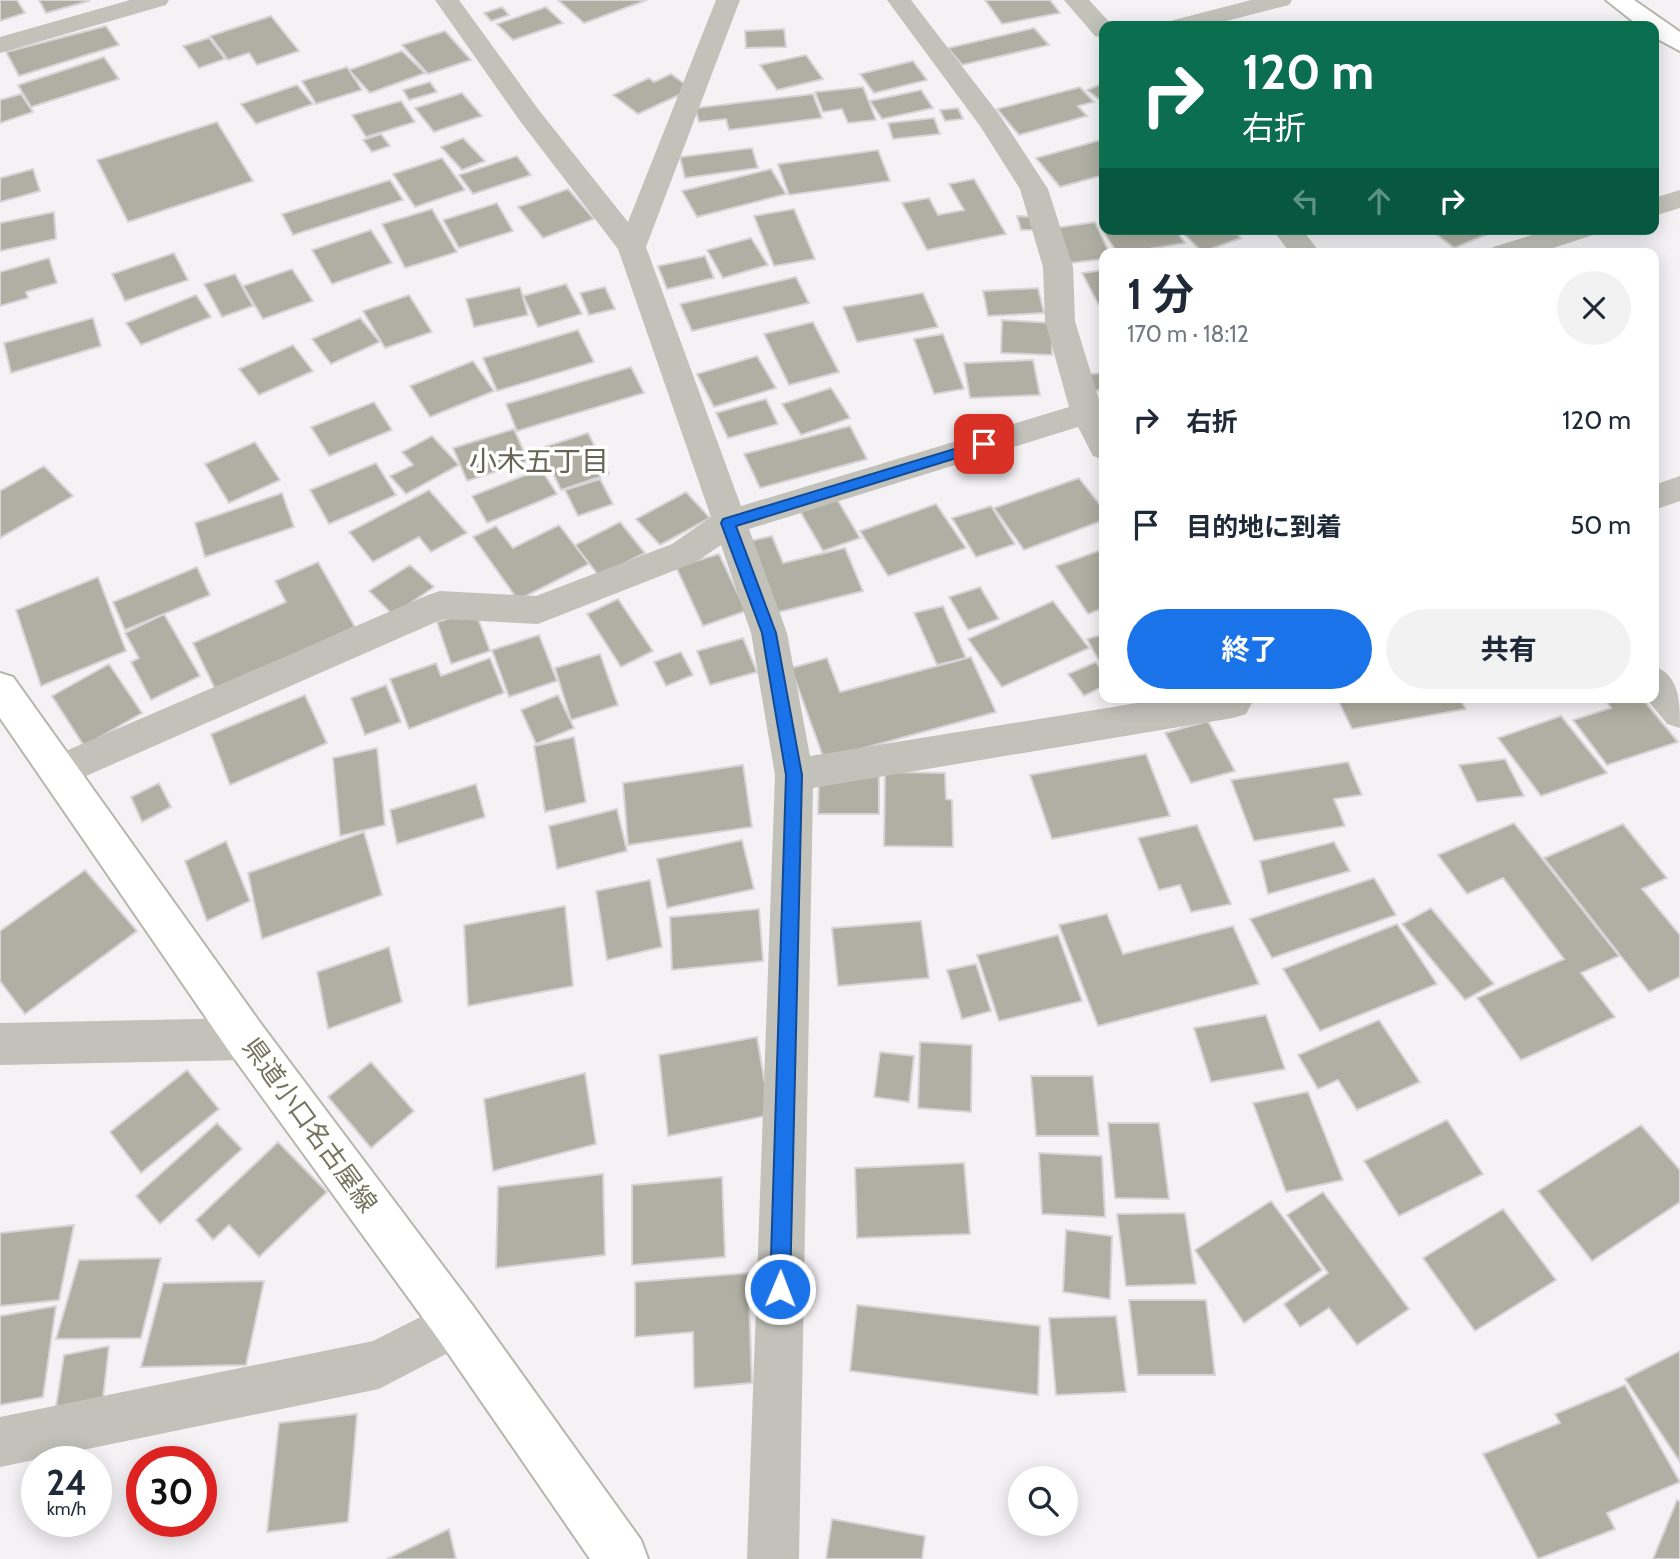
<!DOCTYPE html>
<html lang="ja">
<head>
<meta charset="utf-8">
<style>
  body { margin:0; font-family:Cabin,"Noto Sans JP",sans-serif; background:#f2f2f3; color:#1f2937; height:100vh; display:flex; flex-direction:column; font-size:26px; white-space:nowrap }
  * { box-sizing:border-box; margin:0 }
  p { font-size:23px; color:#747a83 }
  .icon { flex:none; width:38px; height:38px; fill:none; stroke:currentColor; stroke-width:2; stroke-linecap:round; stroke-linejoin:round }
  .map { position:relative; flex:1; overflow:hidden }
  .side { position:absolute; left:1099px; top:248px; width:560px; height:455px; display:flex; flex-direction:column; background:#fff; border-radius:14px; box-shadow:0 4px 18px #0003 }
  .side>* { flex:none }
  .guide { position:absolute; left:1099px; top:21px; width:560px; height:214px; border-radius:14px; box-shadow:0 4px 18px #0003; background:#0b6e4f; color:#fff; overflow:hidden }
  .tools { position:absolute; left:1008px; top:1466px; display:grid; gap:14px }
  .tools a { display:grid; place-items:center; width:70px; height:70px; border-radius:50%; background:#fff; box-shadow:0 4px 18px #0003; font-size:35px }
  .speed { position:absolute; left:21px; top:1446px; display:flex; gap:14px; font-size:35px; font-weight:700; text-align:center }
  .speed>* { display:grid; place-content:center; width:91px; height:91px; border-radius:50%; background:#fff; box-shadow:0 4px 18px #0003; line-height:1 }
  .speed small { font-size:18px; font-weight:400 }
  .speed .limit { border:10px solid #d22; background:#fff; color:#111 }
  .pin { position:absolute; display:grid; place-items:center; width:60px; height:60px; color:#fff; margin:-30px; border-radius:14px; box-shadow:0 4px 10px #0006 }
  .me { position:absolute; width:77px; margin:-38px; rotate:1deg; stroke-linejoin:round; filter:drop-shadow(0 0 5px #0008) }
  .turn { display:flex; align-items:center; gap:24px; height:147px; padding:0 28px; font-size:32px }
  .turn .icon { width:91px; height:91px; stroke-width:2.5 }
  .turn b { display:block; font-size:49px; line-height:60px }
  .lanes { display:flex; align-items:center; height:66px; padding:0 28px; background:#0003; justify-content:center; gap:35px; direction:ltr }
  .lanes .off { opacity:.35 }
  .round { display:grid; place-items:center; flex:none; width:74px; height:74px; border-radius:37px; background:#f2f2f3 }
  .head { display:flex; align-items:center; justify-content:space-between; height:119px; padding:0 28px }
  h1 { font-size:42px; font-weight:700; line-height:52px }
  .cta { display:flex; gap:14px; margin-top:auto; padding:14px 28px }
  .cta a { flex:1; height:80px; border-radius:42px; background:#1a73e8; color:#fff; font-size:28px; font-weight:700; line-height:80px; text-align:center }
  .cta a+a { background:#f2f2f3; color:#1f2937 }
  ul { padding:0; list-style:none }
  li { display:flex; align-items:center; gap:21px; height:105px; padding:0 28px }
  li div { flex:1 }
  li b { display:block; font-size:26px }
  li em { font-style:normal }
  .map>svg:first-child { display:block }
</style>
</head>
<body>
<div class="map">
<svg width="1680" height="1559" viewBox="0 0 1680 1559">
  <rect width="100%" height="100%" fill="#f4f2f5"/>
  <path fill="#afafa3" stroke="#d6d5d7" stroke-width="2" d="M 0,0 L 17,0 L 25,13 L 0,21 Z
    M 39,0 L 88,0 L 89,1 L 46,13 Z
    M 558,0 L 647,0 L 584,23 Z
    M 985,0 L 1050,0 L 1060,13 L 1002,24 Z
    M 502,7 L 509,15 L 491,21 L 484,13 Z
    M 546,7 L 563,23 L 513,40 L 497,24 Z
    M 271,16 L 299,51 L 257,65 L 249,53 L 228,60 L 210,36 Z
    M 106,26 L 119,45 L 19,76 L 6,52 Z
    M 1034,28 L 1049,45 L 962,65 L 948,48 Z
    M 784,29 L 786,47 L 746,48 L 745,31 Z
    M 445,31 L 471,60 L 428,74 L 402,45 Z
    M 209,38 L 225,59 L 199,68 L 183,46 Z
    M 402,51 L 425,73 L 370,93 L 349,70 Z
    M 806,55 L 823,79 L 777,90 L 760,65 Z
    M 104,57 L 119,79 L 31,107 L 18,85 Z
    M 913,61 L 927,80 L 874,93 L 860,74 Z
    M 347,67 L 362,90 L 316,104 L 302,81 Z
    M 671,74 L 692,89 L 638,114 L 613,95 L 649,78 L 654,82 Z
    M 430,82 L 437,92 L 409,100 L 403,90 Z
    M 1104,83 L 1104,103 L 1087,90 Z
    M 297,85 L 313,104 L 256,124 L 241,104 Z
    M 863,87 L 876,120 L 848,123 L 842,109 L 823,112 L 815,92 Z
    M 1080,87 L 1094,102 L 1078,106 L 1087,116 L 1019,135 L 997,109 Z
    M 921,90 L 933,108 L 882,119 L 870,101 Z
    M 462,93 L 482,116 L 434,132 L 415,108 Z
    M 21,94 L 33,112 L 0,123 L 0,100 Z
    M 813,94 L 822,118 L 729,130 L 726,119 L 699,122 L 695,108 Z
    M 401,101 L 415,122 L 366,137 L 352,115 Z
    M 958,108 L 963,119 L 945,121 L 940,110 Z
    M 934,118 L 940,134 L 893,139 L 888,123 Z
    M 217,122 L 253,181 L 128,222 L 97,160 Z
    M 381,134 L 390,146 L 372,152 L 363,140 Z
    M 463,138 L 485,161 L 462,170 L 441,147 Z
    M 1104,139 L 1104,175 L 1060,187 L 1036,158 Z
    M 752,148 L 758,168 L 685,178 L 680,157 Z
    M 878,150 L 890,181 L 789,195 L 778,164 Z
    M 517,156 L 531,175 L 473,194 L 459,175 Z
    M 442,158 L 465,190 L 415,207 L 393,174 Z
    M 33,169 L 40,191 L 0,202 L 0,178 Z
    M 771,169 L 786,194 L 697,217 L 682,191 Z
    M 974,179 L 1006,234 L 927,250 L 902,203 L 929,198 L 938,215 L 964,210 L 949,184 Z
    M 390,180 L 403,200 L 293,235 L 282,214 Z
    M 568,189 L 594,219 L 543,238 L 518,207 Z
    M 497,203 L 513,231 L 459,248 L 443,220 Z
    M 432,209 L 457,252 L 405,268 L 382,224 Z
    M 794,209 L 815,259 L 774,266 L 754,216 Z
    M 54,212 L 56,239 L 0,251 L 0,223 Z
    M 1017,216 L 1033,217 L 1036,230 L 1021,230 Z
    M 1095,222 L 1110,254 L 1104,254 L 1104,259 L 1071,263 L 1054,228 Z
    M 1104,226 L 1104,229 L 1175,229 L 1185,243 L 1118,254 L 1100,227 Z
    M 1179,229 L 1232,229 L 1241,238 L 1202,252 Z
    M 1430,229 L 1500,229 L 1454,248 Z
    M 371,230 L 392,263 L 332,284 L 312,250 Z
    M 751,238 L 768,265 L 723,278 L 707,250 Z
    M 174,253 L 188,280 L 125,301 L 112,274 Z
    M 705,256 L 714,278 L 667,289 L 658,266 Z
    M 49,258 L 57,283 L 26,292 L 28,298 L 0,306 L 0,272 Z
    M 292,269 L 313,301 L 263,319 L 243,286 Z
    M 1104,270 L 1104,303 L 1098,304 L 1082,273 Z
    M 235,274 L 253,306 L 222,317 L 204,284 Z
    M 796,277 L 809,303 L 692,331 L 680,304 Z
    M 566,284 L 582,314 L 538,327 L 523,296 Z
    M 520,287 L 528,315 L 474,327 L 466,299 Z
    M 605,287 L 615,309 L 589,315 L 580,293 Z
    M 1038,288 L 1044,313 L 988,316 L 983,291 Z
    M 923,293 L 938,327 L 857,342 L 843,307 Z
    M 196,295 L 211,317 L 141,345 L 126,323 Z
    M 409,295 L 432,332 L 385,348 L 363,311 Z
    M 93,318 L 101,346 L 11,373 L 4,343 Z
    M 360,318 L 380,342 L 331,364 L 312,339 Z
    M 1002,320 L 1052,323 L 1052,355 L 1001,353 Z
    M 813,322 L 839,372 L 789,385 L 764,334 Z
    M 578,330 L 594,362 L 497,391 L 483,358 Z
    M 943,334 L 964,389 L 934,394 L 914,339 Z
    M 293,345 L 313,371 L 259,395 L 239,369 Z
    M 757,356 L 776,388 L 714,407 L 697,374 Z
    M 1033,360 L 1040,395 L 970,398 L 964,363 Z
    M 473,361 L 494,391 L 430,417 L 410,386 Z
    M 631,367 L 644,393 L 517,431 L 506,404 Z
    M 1104,373 L 1104,390 L 1083,391 L 1078,375 Z
    M 831,388 L 850,418 L 801,435 L 782,404 Z
    M 766,399 L 778,424 L 728,438 L 716,413 Z
    M 374,402 L 392,430 L 329,456 L 311,427 Z
    M 850,426 L 867,459 L 760,488 L 744,454 Z
    M 514,429 L 528,461 L 467,481 L 453,448 Z
    M 588,433 L 609,474 L 561,490 L 541,448 Z
    M 432,436 L 459,465 L 406,494 L 390,476 L 413,465 L 402,452 Z
    M 255,442 L 280,480 L 229,503 L 205,464 Z
    M 376,463 L 396,495 L 329,524 L 310,490 Z
    M 44,466 L 73,496 L 0,538 L 0,491 Z
    M 541,469 L 557,494 L 487,523 L 472,496 Z
    M 1079,478 L 1104,510 L 1104,520 L 1024,550 L 994,508 Z
    M 600,479 L 613,504 L 578,516 L 565,490 Z
    M 429,490 L 467,533 L 431,552 L 419,537 L 373,562 L 349,532 Z
    M 686,492 L 710,518 L 660,545 L 636,519 Z
    M 282,493 L 294,527 L 205,557 L 195,523 Z
    M 834,494 L 860,538 L 823,551 L 797,506 Z
    M 936,504 L 966,548 L 888,576 L 860,531 Z
    M 991,506 L 1015,544 L 976,557 L 952,518 Z
    M 620,522 L 645,553 L 599,576 L 575,545 Z
    M 559,525 L 589,564 L 518,600 L 473,537 L 496,526 L 513,548 Z
    M 772,536 L 783,563 L 845,548 L 863,591 L 771,614 L 745,542 Z
    M 1104,549 L 1104,608 L 1088,614 L 1056,566 Z
    M 719,554 L 746,611 L 703,626 L 676,567 Z
    M 318,562 L 355,627 L 216,691 L 193,643 L 286,602 L 275,581 Z
    M 410,565 L 434,587 L 393,615 L 369,591 Z
    M 197,567 L 210,595 L 125,630 L 113,602 Z
    M 98,577 L 126,651 L 41,686 L 16,610 Z
    M 980,587 L 999,619 L 968,630 L 949,597 Z
    M 618,599 L 653,651 L 621,667 L 587,614 Z
    M 1053,601 L 1089,648 L 1002,687 L 968,639 Z
    M 943,606 L 966,658 L 937,665 L 914,613 Z
    M 475,610 L 490,651 L 451,664 L 437,622 Z
    M 164,614 L 200,676 L 151,700 L 131,662 L 139,658 L 125,633 Z
    M 1104,634 L 1104,670 L 1087,639 Z
    M 539,635 L 557,681 L 509,697 L 492,650 Z
    M 743,638 L 757,672 L 710,685 L 697,651 Z
    M 681,652 L 693,675 L 666,686 L 654,662 Z
    M 600,654 L 618,705 L 571,720 L 555,668 Z
    M 971,657 L 996,712 L 824,759 L 791,668 L 827,658 L 840,692 Z
    M 490,658 L 504,693 L 409,729 L 390,679 L 436,663 L 441,676 Z
    M 1096,662 L 1104,674 L 1104,686 L 1084,696 L 1068,674 Z
    M 109,664 L 142,713 L 84,746 L 52,696 Z
    M 386,685 L 401,722 L 365,735 L 351,698 Z
    M 305,695 L 327,743 L 230,785 L 211,734 Z
    M 558,695 L 574,728 L 536,744 L 521,710 Z
    M 1337,698 L 1459,698 L 1466,709 L 1352,729 Z
    M 1604,698 L 1642,698 L 1678,742 L 1607,765 L 1573,720 L 1611,708 Z
    M 1561,716 L 1607,773 L 1541,796 L 1498,738 Z
    M 1208,721 L 1235,771 L 1191,783 L 1165,733 Z
    M 574,737 L 586,802 L 545,812 L 534,746 Z
    M 377,748 L 385,825 L 340,836 L 333,758 Z
    M 1146,754 L 1170,816 L 1052,839 L 1030,775 Z
    M 1505,759 L 1524,796 L 1477,802 L 1459,765 Z
    M 1348,762 L 1362,795 L 1334,799 L 1345,826 L 1254,841 L 1231,780 Z
    M 743,765 L 752,827 L 628,845 L 623,783 Z
    M 885,772 L 945,773 L 946,799 L 952,800 L 953,847 L 884,846 Z
    M 819,776 L 879,776 L 879,814 L 818,814 Z
    M 159,783 L 171,807 L 142,822 L 131,797 Z
    M 476,784 L 485,817 L 397,844 L 390,810 Z
    M 617,809 L 627,851 L 557,869 L 549,826 Z
    M 1514,823 L 1619,956 L 1581,973 L 1615,1017 L 1521,1060 L 1477,998 L 1564,959 L 1503,878 L 1467,894 L 1438,855 Z
    M 1623,824 L 1667,878 L 1642,889 L 1680,935 L 1680,977 L 1649,992 L 1544,858 Z
    M 1197,825 L 1231,904 L 1191,912 L 1180,885 L 1159,890 L 1138,838 Z
    M 364,832 L 382,895 L 262,939 L 248,873 Z
    M 742,840 L 754,889 L 667,908 L 657,859 Z
    M 226,841 L 250,901 L 207,921 L 185,861 Z
    M 1334,842 L 1350,871 L 1268,894 L 1260,861 Z
    M 85,870 L 137,931 L 25,1014 L 0,981 L 0,931 Z
    M 1374,878 L 1396,915 L 1272,958 L 1250,919 Z
    M 650,880 L 662,947 L 607,960 L 596,891 Z
    M 565,906 L 573,986 L 468,1006 L 464,925 Z
    M 1431,908 L 1494,984 L 1465,1000 L 1402,924 Z
    M 759,909 L 763,961 L 672,970 L 670,917 Z
    M 1107,914 L 1123,954 L 1233,926 L 1259,984 L 1098,1026 L 1059,925 Z
    M 921,921 L 929,978 L 838,986 L 832,928 Z
    M 1397,924 L 1437,984 L 1320,1031 L 1283,969 Z
    M 1058,935 L 1082,1001 L 999,1021 L 977,955 Z
    M 389,947 L 402,1002 L 328,1029 L 317,972 Z
    M 976,964 L 991,1011 L 962,1019 L 947,970 Z
    M 1266,1015 L 1285,1069 L 1211,1082 L 1194,1028 Z
    M 1379,1020 L 1420,1082 L 1357,1110 L 1338,1080 L 1318,1089 L 1298,1055 Z
    M 757,1037 L 770,1115 L 668,1136 L 659,1055 Z
    M 920,1042 L 972,1045 L 971,1112 L 918,1108 Z
    M 880,1052 L 914,1056 L 909,1102 L 874,1097 Z
    M 371,1062 L 414,1111 L 371,1148 L 328,1097 Z
    M 187,1070 L 219,1109 L 141,1173 L 110,1132 Z
    M 585,1073 L 596,1144 L 493,1171 L 484,1099 Z
    M 1031,1076 L 1093,1076 L 1099,1136 L 1036,1136 Z
    M 1308,1092 L 1343,1180 L 1286,1192 L 1253,1103 Z
    M 1447,1120 L 1483,1174 L 1399,1216 L 1364,1161 Z
    M 217,1123 L 242,1149 L 160,1224 L 136,1196 Z
    M 1108,1123 L 1159,1123 L 1169,1199 L 1115,1198 Z
    M 1641,1125 L 1680,1170 L 1680,1202 L 1592,1261 L 1538,1191 Z
    M 278,1142 L 327,1192 L 259,1257 L 229,1225 L 213,1240 L 196,1220 Z
    M 1039,1153 L 1102,1156 L 1105,1217 L 1042,1214 Z
    M 964,1163 L 970,1234 L 857,1238 L 855,1168 Z
    M 603,1174 L 605,1255 L 496,1268 L 498,1187 Z
    M 722,1177 L 725,1257 L 632,1265 L 632,1185 Z
    M 1323,1192 L 1409,1309 L 1357,1345 L 1329,1308 L 1300,1327 L 1284,1304 L 1328,1273 L 1287,1215 Z
    M 1271,1201 L 1322,1270 L 1244,1323 L 1195,1250 Z
    M 1503,1209 L 1556,1280 L 1475,1331 L 1423,1258 Z
    M 1185,1213 L 1196,1284 L 1126,1286 L 1117,1214 Z
    M 74,1225 L 59,1300 L 0,1306 L 0,1233 Z
    M 1066,1230 L 1112,1236 L 1110,1299 L 1063,1292 Z
    M 161,1258 L 141,1338 L 56,1339 L 79,1260 Z
    M 748,1273 L 752,1383 L 694,1388 L 693,1332 L 635,1337 L 635,1282 Z
    M 264,1281 L 246,1365 L 141,1367 L 163,1283 Z
    M 1129,1300 L 1206,1300 L 1215,1375 L 1138,1375 Z
    M 857,1305 L 1040,1326 L 1038,1395 L 850,1371 Z
    M 56,1306 L 43,1397 L 0,1405 L 0,1316 Z
    M 1116,1316 L 1126,1392 L 1056,1395 L 1049,1318 Z
    M 109,1346 L 103,1398 L 56,1407 L 64,1355 Z
    M 1680,1351 L 1680,1462 L 1625,1379 Z
    M 1625,1385 L 1680,1482 L 1607,1513 L 1615,1529 L 1538,1559 L 1483,1454 L 1560,1423 L 1555,1414 Z
    M 357,1414 L 348,1522 L 267,1532 L 279,1423 Z
    M 1677,1500 L 1680,1502 L 1680,1559 L 1653,1559 Z
    M 832,1519 L 925,1536 L 922,1559 L 826,1559 Z
    M 449,1529 L 456,1559 L 387,1559 Z"/>
  <g fill="none" stroke-linecap="round" stroke-linejoin="round">
    <g stroke="#b6b6ad" stroke-width="4">
      <path id="secondary" d="M 1606,0 L 1634,0 L 1680,32 L 1680,51 L 1654,37 L 1654,26 L 1639,26 Z
        M 0,673 L 13,677 L 261,1024 L 473,1306 L 641,1540 L 648,1559 L 590,1559 L 439,1340 L 231,1054 L 0,718 Z"/>
    </g>
    <path fill="#c2c2bb" fill-rule="evenodd" d="M 130,0 L 169,0 L 166,5 L 0,53 L 0,37 Z
      M 435,0 L 459,0 L 538,109 L 628,222 L 716,0 L 740,0 L 646,247 L 741,506 L 1069,407 L 1045,321 L 1043,267 L 1020,189 L 980,126 L 887,0 L 911,0 L 1001,117 L 1048,189 L 1073,267 L 1075,321 L 1104,416 L 1104,460 L 1093,456 L 1078,427 L 749,529 L 787,633 L 810,756 L 1168,698 L 1250,698 L 1252,703 L 1246,714 L 1233,718 L 813,788 L 799,1559 L 747,1559 L 775,775 L 751,633 L 721,545 L 696,562 L 538,624 L 443,619 L 61,787 L 47,783 L 42,771 L 47,759 L 428,595 L 440,591 L 536,596 L 672,544 L 711,517 L 618,249 L 520,121 Z
      M 1064,0 L 1089,0 L 1113,26 L 1104,26 L 1104,38 L 1095,36 Z
      M 1251,0 L 1292,0 L 1289,5 L 1207,26 L 1167,26 L 1170,21 Z
      M 1680,190 L 1680,208 L 1654,216 L 1654,198 Z
      M 1272,229 L 1302,229 L 1321,254 L 1291,254 Z
      M 1552,229 L 1597,229 L 1593,235 L 1535,254 L 1489,254 L 1493,247 Z
      M 1680,476 L 1680,501 L 1654,510 L 1654,485 Z
      M 1654,666 C 1680,676 1680,701 1680,728 L 1667,724 L 1646,698 L 1654,698 Z
      M 246,1018 L 261,1024 L 268,1039 L 261,1054 L 246,1060 L 0,1065 L 0,1023 Z
      M 456,1299 L 473,1306 L 480,1323 L 473,1340 L 379,1389 L 0,1467 L 0,1417 L 373,1341 Z"/>
    <use href="#secondary" fill="#fff" fill-rule="evenodd"/>
  </g>
  <path fill="#1a73e8" stroke="#114b97" stroke-width="2" d="M 984,440 L 989,441 L 989,448 L 736,526 L 776,633 L 802,775 L 790,1289 L 787,1296 L 780,1299 L 773,1296 L 770,1289 L 786,775 L 762,633 L 721,523 L 723,519 Z"/>
  <g text-anchor="middle" stroke-width="7" stroke-linejoin="round" paint-order="stroke">
    <g font-size="26" fill="#74745f" stroke="#fff">
      <text transform="translate(310 1125) rotate(54)" y="9">県道小口名古屋線</text>
    </g>
    <g font-size="28" fill="#656555" stroke="#fff">
      <text x="539" y="471">小木五丁目</text>
    </g>
  </g>
</svg>
<div class="tools">
<a><svg class="icon" aria-label="search" viewBox="0 0 24 24"><circle cx="10" cy="10" r="6"/><path d="M15 15l6 6"/></svg></a>
</div>
<div class="speed"><div>24<small>km/h</small></div><div class="limit">30</div></div>
<div class="pin" style="left:984px;top:444px;background:#d93025"><svg class="icon" aria-label="arrive" viewBox="0 0 24 24"><path d="M6 21V4h12l-3 4 3 4H6"/></svg></div>
<svg class="me" style="left:780px;top:1289px" viewBox="-20 -20 40 40"><circle r="17" fill="#1a73e8" stroke="#fff" stroke-width="3"/><path d="M0-11L8 9 0 5-8 9z" fill="#fff"/></svg>
<div class="guide">
<div class="turn"><svg class="icon" aria-label="right" viewBox="0 0 24 24"><path d="M7 20v-9h11M14 6l5 5-5 5"/></svg><div><b>120 m</b>右折</div></div>
<div class="lanes"><svg class="icon off" aria-label="left" viewBox="0 0 24 24"><path d="M17 20v-9H6M10 6l-5 5 5 5"/></svg><svg class="icon off" aria-label="ahead" viewBox="0 0 24 24"><path d="M12 20V5M6 11l6-6 6 6"/></svg><svg class="icon" aria-label="right" viewBox="0 0 24 24"><path d="M7 20v-9h11M14 6l5 5-5 5"/></svg></div>
</div>
<section class="side">
<div class="head"><div><h1>1 分</h1><p>170 m · 18:12</p></div><a class="round"><svg class="icon" aria-label="close" viewBox="0 0 24 24"><path d="M6 6l12 12M18 6L6 18"/></svg></a></div>
<ul>
<li><svg class="icon" aria-label="right" viewBox="0 0 24 24"><path d="M7 20v-9h11M14 6l5 5-5 5"/></svg><div><b>右折</b></div><em>120 m</em></li>
<li><svg class="icon" aria-label="arrive" viewBox="0 0 24 24"><path d="M6 21V4h12l-3 4 3 4H6"/></svg><div><b>目的地に到着</b></div><em>50 m</em></li>
</ul>
<div class="cta"><a>終了</a><a>共有</a></div>
</section>
</div>
</body>
</html>
